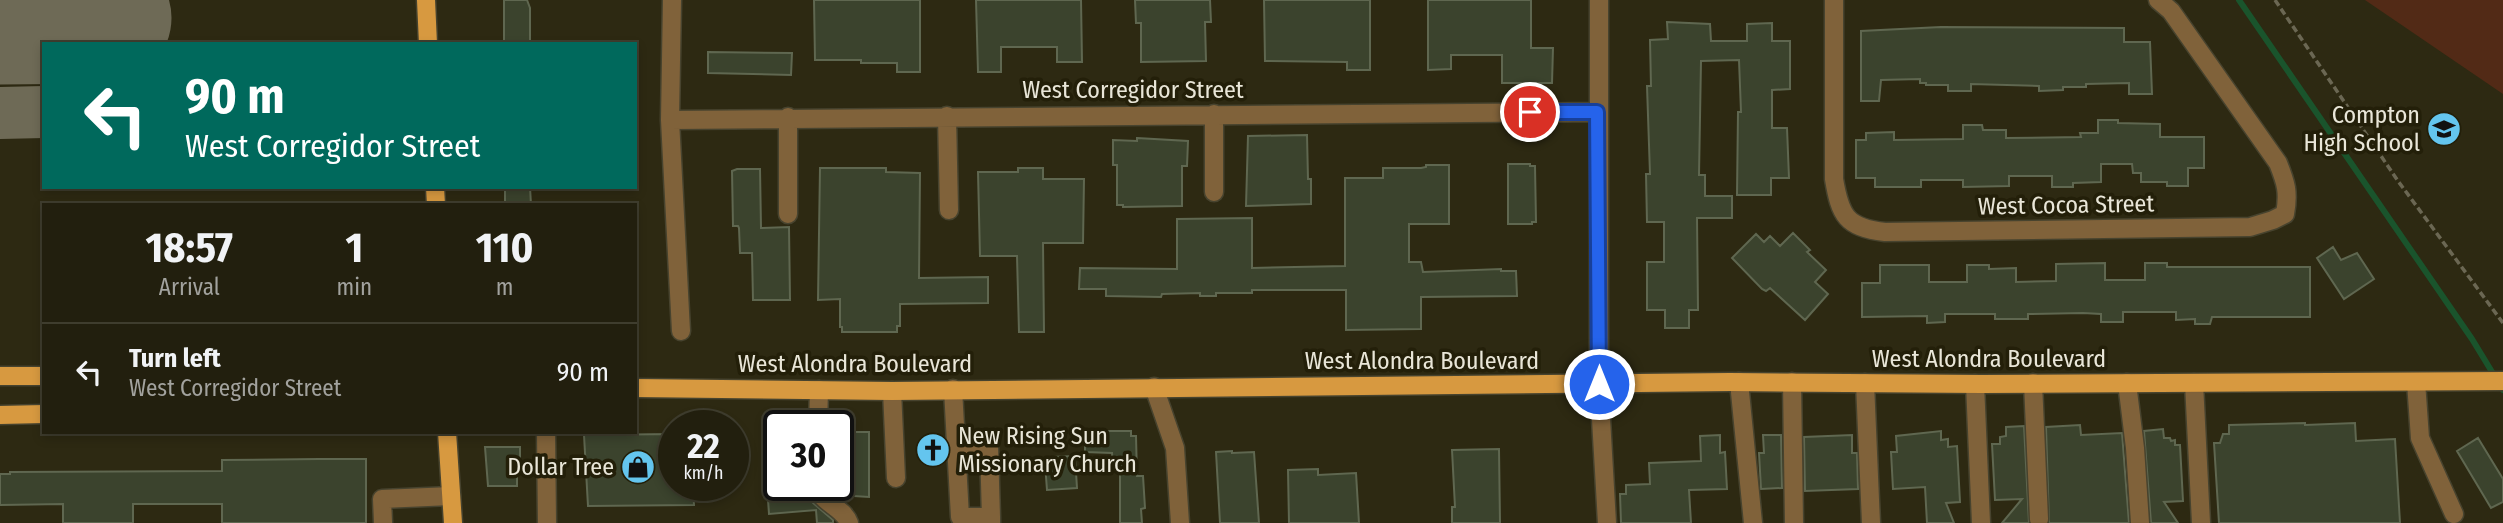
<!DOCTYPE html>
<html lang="en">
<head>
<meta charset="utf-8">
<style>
  body { margin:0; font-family:"Fira Sans Condensed",sans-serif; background:#2a2717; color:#f1f3f6; height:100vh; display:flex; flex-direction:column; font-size:26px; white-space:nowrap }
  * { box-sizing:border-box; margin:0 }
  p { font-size:23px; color:#a2a29e }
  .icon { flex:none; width:38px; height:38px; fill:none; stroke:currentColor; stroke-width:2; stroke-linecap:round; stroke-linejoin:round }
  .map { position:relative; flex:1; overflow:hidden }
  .sheet { position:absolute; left:42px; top:203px; width:595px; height:231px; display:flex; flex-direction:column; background:#221f0e; border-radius:0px; box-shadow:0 4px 10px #0003,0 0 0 2px #3f3d2e }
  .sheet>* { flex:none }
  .hud { position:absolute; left:42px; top:42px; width:595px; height:147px; border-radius:0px; box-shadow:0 4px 10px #0003,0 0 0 2px #3f3d2e; background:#00695c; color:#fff; overflow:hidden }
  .speed { position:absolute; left:658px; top:410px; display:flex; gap:14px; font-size:35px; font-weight:700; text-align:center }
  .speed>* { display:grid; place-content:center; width:91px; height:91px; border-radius:50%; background:#221f0e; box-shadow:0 4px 10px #0003,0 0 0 2px #3f3d2e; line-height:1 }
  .speed small { font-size:18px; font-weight:400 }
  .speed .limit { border:4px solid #111; border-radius:10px; background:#fff; color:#111 }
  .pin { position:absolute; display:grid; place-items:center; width:60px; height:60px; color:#fff; margin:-30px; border:4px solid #fff; border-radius:50%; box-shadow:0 2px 7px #0007 }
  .me { position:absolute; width:77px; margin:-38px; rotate:0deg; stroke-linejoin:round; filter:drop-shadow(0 0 5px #0008) }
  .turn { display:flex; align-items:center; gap:24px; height:147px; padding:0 28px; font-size:32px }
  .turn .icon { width:91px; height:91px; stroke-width:2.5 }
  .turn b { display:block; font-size:49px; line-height:60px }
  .eta { display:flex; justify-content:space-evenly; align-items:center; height:119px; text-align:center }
  .eta b { font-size:42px; font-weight:700; line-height:49px }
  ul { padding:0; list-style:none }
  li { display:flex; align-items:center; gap:21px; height:98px; padding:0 28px; border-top:2px solid #3f3d2e }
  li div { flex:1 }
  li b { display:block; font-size:26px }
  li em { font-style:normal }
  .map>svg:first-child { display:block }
</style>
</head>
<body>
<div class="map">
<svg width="2503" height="523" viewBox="0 0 2503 523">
  <rect width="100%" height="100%" fill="#2d2912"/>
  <path fill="#522a16" d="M 2365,0 L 2503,0 L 2503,94 Z"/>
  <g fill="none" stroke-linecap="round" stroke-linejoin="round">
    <path stroke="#1a542c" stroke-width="6" d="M 2239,0 L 2472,339 L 2503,390"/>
    <path stroke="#6e6a56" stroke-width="52" d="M 95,0 L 95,44
      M 0,113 L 44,112"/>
    <path stroke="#6e6a56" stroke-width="131" d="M 0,19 L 106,18"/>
  </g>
  <path fill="#3b432d" stroke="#5f6750" stroke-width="2" d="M 504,0 L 527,0 L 530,8 L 530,44 L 504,44 Z
    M 814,0 L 920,0 L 920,72 L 897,72 L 897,63 L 861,63 L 861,60 L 815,60 Z
    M 976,0 L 1081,0 L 1082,62 L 1057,62 L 1057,47 L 1001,47 L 1001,72 L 978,72 Z
    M 1135,0 L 1210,0 L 1211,22 L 1205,22 L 1206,61 L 1141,62 L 1141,23 L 1136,23 Z
    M 1264,0 L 1370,0 L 1370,70 L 1347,70 L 1347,62 L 1265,61 Z
    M 1428,0 L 1531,0 L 1531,48 L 1553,48 L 1552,83 L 1502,83 L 1502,55 L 1451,55 L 1451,69 L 1428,70 Z
    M 1667,22 L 1710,24 L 1711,41 L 1747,41 L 1747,24 L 1772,23 L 1772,41 L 1790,41 L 1790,89 L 1772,90 L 1772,128 L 1787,128 L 1789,178 L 1771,178 L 1771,195 L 1737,195 L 1738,112 L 1741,112 L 1739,60 L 1701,61 L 1699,175 L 1705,175 L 1705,196 L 1732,196 L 1732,218 L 1697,218 L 1698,310 L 1689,310 L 1689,328 L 1665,328 L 1665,310 L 1647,310 L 1647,262 L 1664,262 L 1664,222 L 1647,222 L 1646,174 L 1650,174 L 1647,86 L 1651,86 L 1650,40 L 1668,39 Z
    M 1941,27 L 2124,28 L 2124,42 L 2150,42 L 2152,94 L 2129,94 L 2129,83 L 2086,84 L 2086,87 L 2063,87 L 2063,90 L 2039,91 L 2039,86 L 1971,84 L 1971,91 L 1948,91 L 1948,85 L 1926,85 L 1926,83 L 1920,83 L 1920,79 L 1881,80 L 1879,101 L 1861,101 L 1861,31 Z
    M 708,52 L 792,53 L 791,75 L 708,73 Z
    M 2098,120 L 2118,120 L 2118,123 L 2160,124 L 2160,137 L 2204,137 L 2204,168 L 2188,168 L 2188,186 L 2167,186 L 2167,182 L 2141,182 L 2141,173 L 2133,173 L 2132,164 L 2101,164 L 2101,182 L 2073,183 L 2073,187 L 2052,187 L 2052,176 L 2009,176 L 2009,186 L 1963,187 L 1963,180 L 1921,180 L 1921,187 L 1875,187 L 1875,178 L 1856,178 L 1856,140 L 1866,140 L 1866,133 L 1894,132 L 1894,140 L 1963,139 L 1963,125 L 1982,125 L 1983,130 L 2006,130 L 2006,138 L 2081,137 L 2080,133 L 2098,133 Z
    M 1307,135 L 1308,179 L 1311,179 L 1311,204 L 1246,206 L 1248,136 Z
    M 1137,138 L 1188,141 L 1187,166 L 1182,166 L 1182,206 L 1123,207 L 1123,205 L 1117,205 L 1117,165 L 1113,165 L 1113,140 L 1137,141 Z
    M 1508,164 L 1530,164 L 1530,166 L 1535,166 L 1536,222 L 1532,222 L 1532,224 L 1508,224 Z
    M 1426,165 L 1449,165 L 1449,224 L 1409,224 L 1409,262 L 1421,262 L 1423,272 L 1501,269 L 1501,271 L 1516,271 L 1517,296 L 1421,297 L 1421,329 L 1346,330 L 1346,290 L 1252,290 L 1252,293 L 1216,293 L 1216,296 L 1200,296 L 1200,293 L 1162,294 L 1161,297 L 1106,296 L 1106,289 L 1079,289 L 1080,268 L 1177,269 L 1177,219 L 1252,218 L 1252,268 L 1345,266 L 1345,178 L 1383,178 L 1383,168 L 1421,168 L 1426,167 Z
    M 820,168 L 886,168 L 886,172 L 920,173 L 919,278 L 988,277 L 988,303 L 900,304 L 900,326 L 897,326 L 897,332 L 842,332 L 842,327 L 840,327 L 840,299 L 818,300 Z
    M 1018,168 L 1043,168 L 1043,179 L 1084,179 L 1083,243 L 1043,243 L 1044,332 L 1019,332 L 1017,256 L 980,256 L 978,172 L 1018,172 Z
    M 737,169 L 760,169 L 761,228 L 789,227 L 790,300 L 753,300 L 752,253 L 740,253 L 739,228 L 738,226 L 733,226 L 732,171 Z
    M 505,187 L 530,187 L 531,205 L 505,205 Z
    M 1793,233 L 1810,250 L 1807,252 L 1826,270 L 1815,282 L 1828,294 L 1805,320 L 1770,288 L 1766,291 L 1762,289 L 1732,258 L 1756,234 L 1764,242 L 1770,236 L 1780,246 Z
    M 2333,247 L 2341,260 L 2357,253 L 2374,279 L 2344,299 L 2317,258 Z
    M 2105,263 L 2105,280 L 2145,280 L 2145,263 L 2167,263 L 2167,267 L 2310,267 L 2310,317 L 2212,317 L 2210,324 L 2195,324 L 2195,319 L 2176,320 L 2176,312 L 2123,312 L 2123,322 L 2101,322 L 2101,314 L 2083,313 L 2028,314 L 2028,319 L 1995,319 L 1995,314 L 1945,314 L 1945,322 L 1927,323 L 1927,316 L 1862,317 L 1862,283 L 1880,283 L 1880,265 L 1929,265 L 1929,282 L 1967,282 L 1967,265 L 1989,265 L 1989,269 L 2016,268 L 2016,282 L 2056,281 L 2056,264 Z
    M 2305,423 L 2305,425 L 2355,423 L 2356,441 L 2395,439 L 2400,523 L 2219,523 L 2214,443 L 2220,443 L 2223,434 L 2229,434 L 2229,425 Z
    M 2080,425 L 2081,435 L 2122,433 L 2129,523 L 2049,523 L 2046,427 Z
    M 2024,426 L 2029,523 L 2002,523 L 2022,499 L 1995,500 L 1992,444 L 2000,444 L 2000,437 L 2006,436 L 2006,427 Z
    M 2163,429 L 2164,438 L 2170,438 L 2171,441 L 2175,440 L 2175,445 L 2180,445 L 2183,501 L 2164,502 L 2178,523 L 2151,523 L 2144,431 Z
    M 1085,431 L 1131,431 L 1131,436 L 1136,436 L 1137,476 L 1143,476 L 1145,508 L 1141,509 L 1142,523 L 1120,523 L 1120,466 L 1113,467 L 1112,453 L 1085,452 Z
    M 1941,431 L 1941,440 L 1948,439 L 1948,447 L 1957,446 L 1960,502 L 1946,503 L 1954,523 L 1927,523 L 1925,487 L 1893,489 L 1891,452 L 1897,452 L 1896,436 Z
    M 840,432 L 869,432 L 869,497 L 838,495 Z
    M 674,434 L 674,485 L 693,485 L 694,505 L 588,506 L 584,435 Z
    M 1720,435 L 1720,453 L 1725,452 L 1727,489 L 1689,490 L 1691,523 L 1621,523 L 1620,494 L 1626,494 L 1626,485 L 1650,484 L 1649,463 L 1701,461 L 1700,436 Z
    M 1763,435 L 1781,435 L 1782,488 L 1761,489 L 1759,453 L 1764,453 Z
    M 1852,435 L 1852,453 L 1857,453 L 1858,489 L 1805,491 L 1804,437 Z
    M 2478,438 L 2503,479 L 2503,502 L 2491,508 L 2457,451 Z
    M 485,447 L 520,447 L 520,466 L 517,466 L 517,486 L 488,486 Z
    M 1499,449 L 1500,523 L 1452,523 L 1452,507 L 1455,507 L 1452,450 Z
    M 1232,451 L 1232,453 L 1254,452 L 1259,523 L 1220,523 L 1216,452 Z
    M 1075,456 L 1077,488 L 1047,490 L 1045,463 L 1053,462 L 1052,457 Z
    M 319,459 L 366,459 L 366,523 L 222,523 L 222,504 L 133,504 L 133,523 L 63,523 L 63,504 L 0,505 L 0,474 L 10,474 L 10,472 L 222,471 L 222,460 Z
    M 1318,469 L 1318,475 L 1356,473 L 1359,523 L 1289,523 L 1288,470 Z
    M 767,485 L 806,485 L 813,503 L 833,520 L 833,523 L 817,523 L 816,510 L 769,514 Z"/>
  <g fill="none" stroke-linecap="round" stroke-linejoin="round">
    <g stroke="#47432e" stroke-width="21">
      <path id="minor" d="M 672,0 L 670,120 L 681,331
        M 1599,0 L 1599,384 L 1607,523
        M 1834,0 L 1834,179 C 1840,215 1846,228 1885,232 L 2250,227 L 2273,220 L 2285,214 C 2289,192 2286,183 2278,163 L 2171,11 L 2158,0
        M 1214,114 L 1214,192
        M 947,116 L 949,210
        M 788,117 L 788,214
        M 670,120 L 1597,112
        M 1739,382 L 1753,523
        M 1792,382 L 1794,523
        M 2416,382 L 2420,438 L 2454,514
        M 1865,383 L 1871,523
        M 2033,383 L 2039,519
        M 2127,383 L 2135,448 L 2140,523
        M 2194,383 L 2201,523
        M 1975,384 L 1981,523
        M 1154,387 L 1175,448 L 1180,523
        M 953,389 L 960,517 L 991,517 L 991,523
        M 892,391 L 896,478
        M 818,425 L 819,390
        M 546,432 L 547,523
        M 956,448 L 989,447 L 991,517
        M 817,485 C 819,503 843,506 849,523
        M 383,522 L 382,499 L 451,496"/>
    </g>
    <g stroke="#47432e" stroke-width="21">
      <path id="major" d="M 426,0 L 428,44
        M 435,187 L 436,205
        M 0,376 L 44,376
        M 635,388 L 892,391 L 1730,382 L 1982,384 L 2503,381
        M 0,415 L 44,414
        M 447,432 L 453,523"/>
    </g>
    <path stroke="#6b6753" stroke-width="3.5" stroke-dasharray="7 3.5" stroke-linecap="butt" d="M 2275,0 L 2398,181 L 2503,323"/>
    <use href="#minor" stroke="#80623a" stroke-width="18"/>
    <use href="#major" stroke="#d79940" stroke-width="18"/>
  </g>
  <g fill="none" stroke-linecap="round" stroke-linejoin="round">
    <g stroke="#184099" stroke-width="18">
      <path id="route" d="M 1530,112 L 1597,112 L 1599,384"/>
    </g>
    <use href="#route" stroke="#2563eb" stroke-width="12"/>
  </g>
  <defs>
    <g id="school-disc" transform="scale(1.75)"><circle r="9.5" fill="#64c5ee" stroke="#231f09"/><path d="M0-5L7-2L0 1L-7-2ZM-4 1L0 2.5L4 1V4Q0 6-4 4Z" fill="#111"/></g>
    <g id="church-disc" transform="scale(1.75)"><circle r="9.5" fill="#64c5ee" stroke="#231f09"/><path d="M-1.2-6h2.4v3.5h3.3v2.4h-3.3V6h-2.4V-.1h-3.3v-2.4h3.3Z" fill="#111"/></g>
    <g id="shop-disc" transform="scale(1.75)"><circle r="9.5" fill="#64c5ee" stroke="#231f09"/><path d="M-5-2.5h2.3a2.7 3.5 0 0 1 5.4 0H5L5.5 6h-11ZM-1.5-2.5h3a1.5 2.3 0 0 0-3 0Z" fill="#111"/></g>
  </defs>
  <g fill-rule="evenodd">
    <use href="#school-disc" x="2444" y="129"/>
    <use href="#church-disc" x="933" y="450"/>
    <use href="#shop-disc" x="638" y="467"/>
  </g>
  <g text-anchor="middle" stroke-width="7" stroke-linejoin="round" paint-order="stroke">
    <g font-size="24" fill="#e9e6d8" stroke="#231f09">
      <text x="1133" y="98">West Corregidor Street</text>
      <text transform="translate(2066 205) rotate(-1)" y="8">West Cocoa Street</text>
      <text x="1989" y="367">West Alondra Boulevard</text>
      <text x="1422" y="369">West Alondra Boulevard</text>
      <text x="855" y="372">West Alondra Boulevard</text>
    </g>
    <g font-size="24" fill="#e9e6d8" stroke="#231f09" text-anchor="end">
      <text x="2420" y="123">Compton<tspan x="2420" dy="28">High School</tspan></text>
      <text x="958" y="444" text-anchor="start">New Rising Sun<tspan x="958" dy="28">Missionary Church</tspan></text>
      <text x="614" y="475">Dollar Tree</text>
    </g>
  </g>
</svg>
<div class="speed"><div>22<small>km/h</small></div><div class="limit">30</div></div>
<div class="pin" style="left:1530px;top:112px;background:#d93025"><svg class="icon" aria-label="arrive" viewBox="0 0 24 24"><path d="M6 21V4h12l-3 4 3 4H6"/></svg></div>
<svg class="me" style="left:1599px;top:384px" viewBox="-20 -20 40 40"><circle r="17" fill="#2563eb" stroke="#fff" stroke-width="3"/><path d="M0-11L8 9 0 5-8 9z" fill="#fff"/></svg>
<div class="hud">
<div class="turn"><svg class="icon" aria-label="left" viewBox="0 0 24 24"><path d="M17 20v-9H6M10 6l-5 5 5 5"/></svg><div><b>90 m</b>West Corregidor Street</div></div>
</div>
<section class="sheet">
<div class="eta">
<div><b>18:57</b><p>Arrival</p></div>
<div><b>1</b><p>min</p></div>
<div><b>110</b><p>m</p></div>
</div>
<ul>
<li><svg class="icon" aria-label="left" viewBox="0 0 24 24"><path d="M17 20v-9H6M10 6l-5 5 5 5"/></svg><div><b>Turn left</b><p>West Corregidor Street</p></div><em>90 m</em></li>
</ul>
</section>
</div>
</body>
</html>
